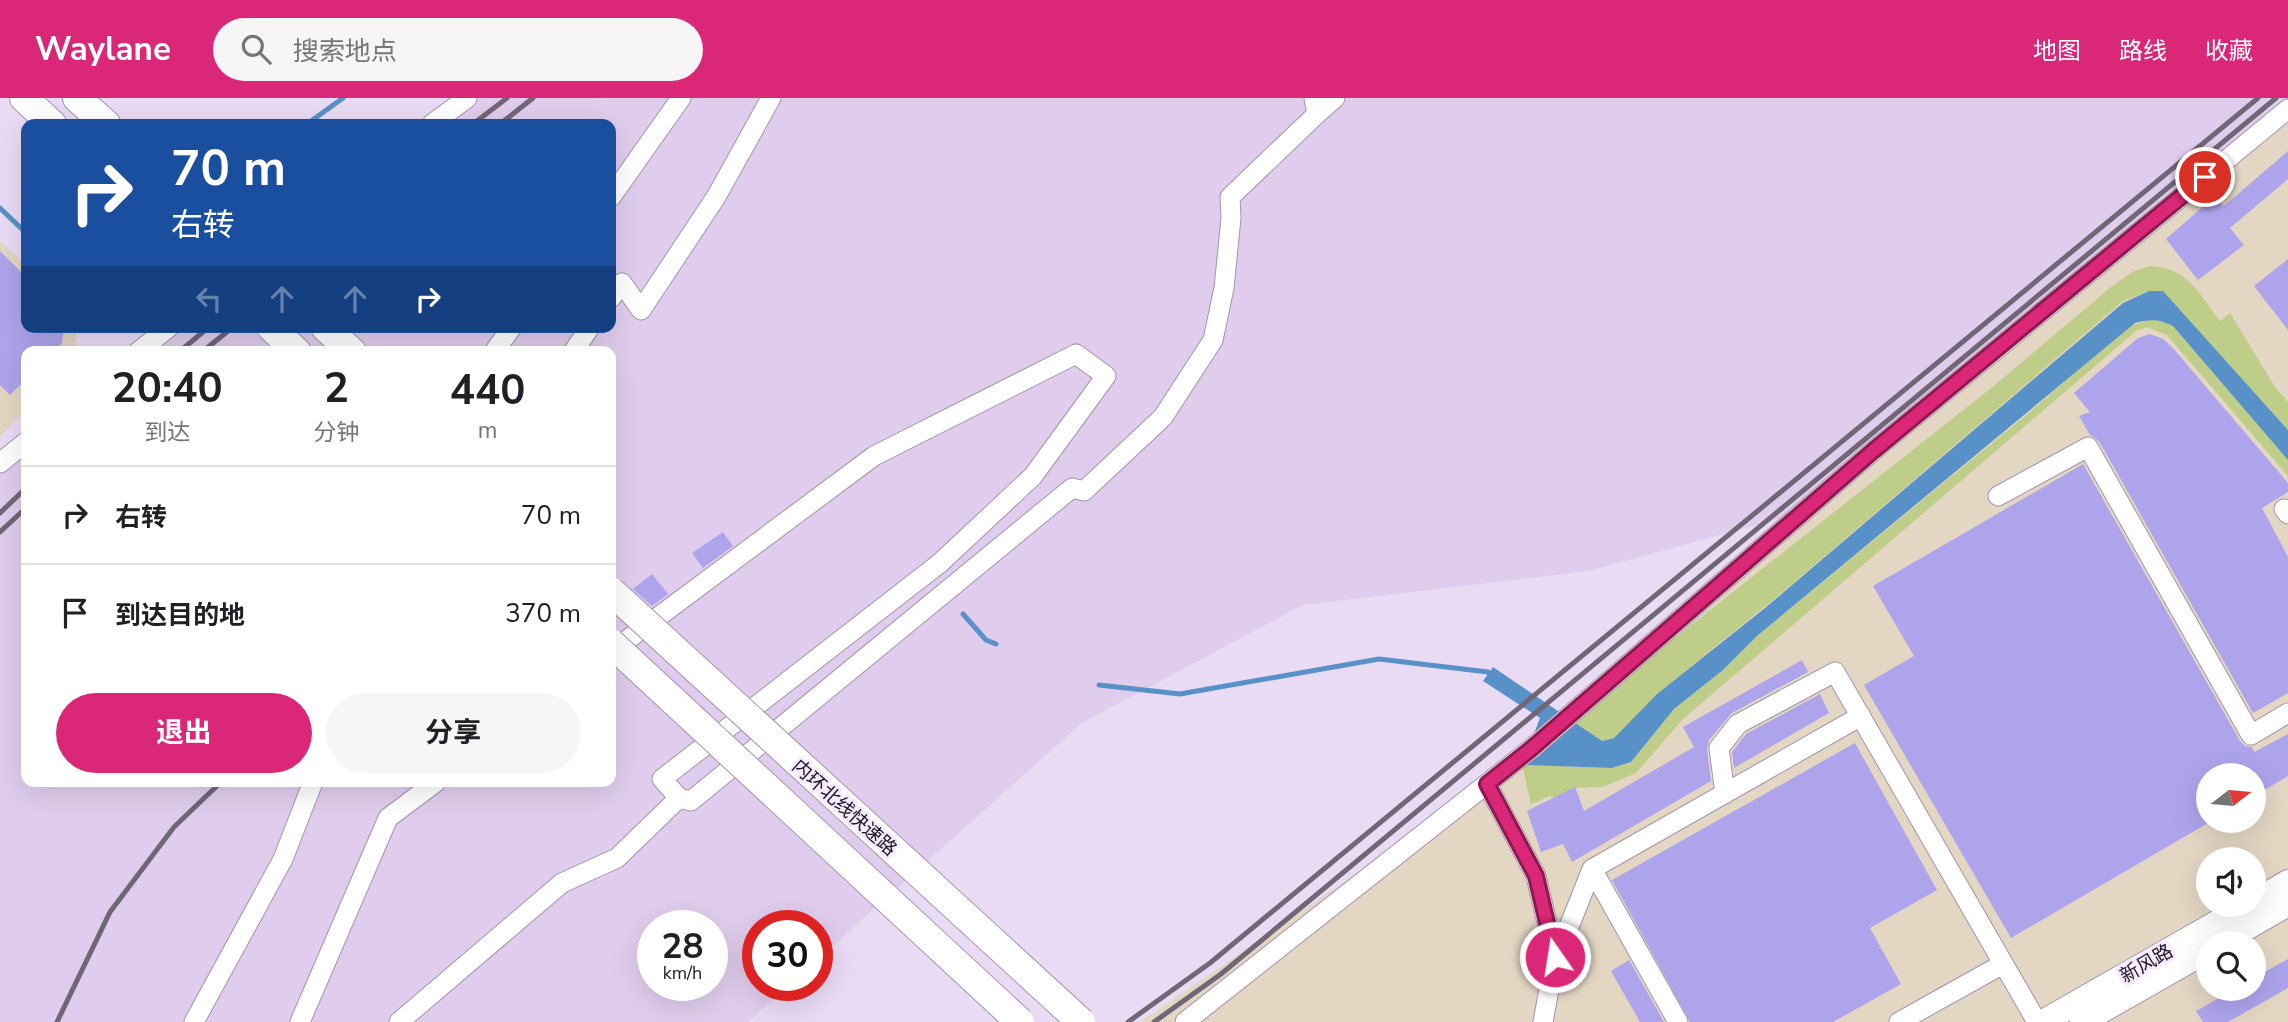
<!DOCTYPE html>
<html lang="zh">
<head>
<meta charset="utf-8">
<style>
  body { margin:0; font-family:"Nunito Sans","Noto Sans SC",sans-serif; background:#f6f6f6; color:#202124; height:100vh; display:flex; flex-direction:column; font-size:26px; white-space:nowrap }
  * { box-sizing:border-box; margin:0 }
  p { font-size:23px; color:#757577 }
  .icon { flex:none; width:38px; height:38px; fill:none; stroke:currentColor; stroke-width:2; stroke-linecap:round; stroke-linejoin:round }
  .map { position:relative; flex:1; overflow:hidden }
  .drawer { position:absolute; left:21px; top:248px; width:595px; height:441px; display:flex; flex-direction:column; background:#fff; border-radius:14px; box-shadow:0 7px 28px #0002 }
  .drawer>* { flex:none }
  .banner { position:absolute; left:21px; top:21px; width:595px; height:214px; border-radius:14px; box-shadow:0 7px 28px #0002; background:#1a4fa0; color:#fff; overflow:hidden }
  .needle { width:46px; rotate:74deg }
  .buttons { position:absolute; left:2196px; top:665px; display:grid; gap:14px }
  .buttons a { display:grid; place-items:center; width:70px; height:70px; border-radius:50%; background:#fff; box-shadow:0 7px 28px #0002; font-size:35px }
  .speed { position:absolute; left:637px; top:812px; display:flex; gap:14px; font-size:35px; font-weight:700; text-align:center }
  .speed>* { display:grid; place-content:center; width:91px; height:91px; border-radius:50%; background:#fff; box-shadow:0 7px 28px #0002; line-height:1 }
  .speed small { font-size:18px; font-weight:400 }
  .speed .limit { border:10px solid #d22; background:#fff; color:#111 }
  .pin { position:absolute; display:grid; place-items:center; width:60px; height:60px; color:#fff; margin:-30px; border:4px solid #fff; border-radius:50%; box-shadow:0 2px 7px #0007 }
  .me { position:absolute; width:77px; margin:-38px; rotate:347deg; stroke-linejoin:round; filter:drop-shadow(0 0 5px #0008) }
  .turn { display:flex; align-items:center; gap:24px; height:147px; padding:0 35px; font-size:32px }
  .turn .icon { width:91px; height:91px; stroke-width:2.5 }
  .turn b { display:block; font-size:49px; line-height:60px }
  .lanes { display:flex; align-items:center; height:66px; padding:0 35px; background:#0003; justify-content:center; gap:35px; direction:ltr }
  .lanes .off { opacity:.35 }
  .eta { display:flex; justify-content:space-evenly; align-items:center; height:119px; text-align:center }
  .eta b { font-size:42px; font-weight:700; line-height:49px }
  .button { display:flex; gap:14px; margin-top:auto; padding:14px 35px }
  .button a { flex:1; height:80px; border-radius:42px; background:#db2777; color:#fff; font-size:28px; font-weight:700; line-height:80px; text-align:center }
  .button a+a { background:#f6f6f6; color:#202124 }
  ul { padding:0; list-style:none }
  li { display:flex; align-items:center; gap:21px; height:98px; padding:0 35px; border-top:2px solid #e0e0e0 }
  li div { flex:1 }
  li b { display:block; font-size:26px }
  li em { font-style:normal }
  header { display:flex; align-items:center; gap:42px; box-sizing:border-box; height:98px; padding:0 35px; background:#db2777; color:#fff }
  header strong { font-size:33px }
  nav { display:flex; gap:38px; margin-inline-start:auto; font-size:24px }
  .search { width:490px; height:63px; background:#f6f6f6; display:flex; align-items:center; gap:18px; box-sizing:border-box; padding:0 24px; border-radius:38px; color:#757577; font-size:26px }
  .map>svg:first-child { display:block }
</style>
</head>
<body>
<header>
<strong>Waylane</strong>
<div class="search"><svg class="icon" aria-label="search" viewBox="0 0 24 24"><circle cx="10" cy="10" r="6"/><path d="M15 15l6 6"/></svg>搜索地点</div>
<nav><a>地图</a><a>路线</a><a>收藏</a></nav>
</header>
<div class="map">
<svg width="2288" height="924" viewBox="0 0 2288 924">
  <rect width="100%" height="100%" fill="#eadbf5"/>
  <path fill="#e0cded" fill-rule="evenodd" d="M 464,0 L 2288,0 L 2288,18 L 1810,412 L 1589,473 L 1303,507 L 1082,625 L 817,862 L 817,828 L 758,828 L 758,887 L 789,887 L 748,924 L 0,924 L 0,365 L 26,344 L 26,684 L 611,684 L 611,254 L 141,254 L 172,229 L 611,229 L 611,26 L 430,26 ZM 653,828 L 712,828 L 712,887 L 653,887 Z"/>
  <path fill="#e3d6c3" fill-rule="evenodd" d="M 2288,13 L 2288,924 L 1140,924 L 1487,686 ZM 2208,677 L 2254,677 L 2254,723 L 2208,723 ZM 2208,761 L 2254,761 L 2254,807 L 2208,807 ZM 2208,845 L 2254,845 L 2254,891 L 2208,891 Z
    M 0,143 L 26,167 L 26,229 L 77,229 L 75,254 L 26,254 L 26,312 L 0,339 Z"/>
  <path fill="#becd87" d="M 2151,168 C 2189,170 2199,196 2220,223 L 2230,215 L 2275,289 L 2288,304 L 2288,332 L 2163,193 L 2149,193 L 2123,203 L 1791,487 L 1657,596 L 1614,640 L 1602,643 L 1571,622 L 1995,287 L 2111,189 L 2134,173 Z
    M 2148,222 L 2162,222 L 2173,228 L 2288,362 L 2288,378 L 2167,237 L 2147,229 L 2136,233 L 1683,621 L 1636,675 L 1603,689 L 1575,690 L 1554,700 L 1550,698 L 1531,706 L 1522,667 L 1612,670 L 1631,664 L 1674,611 L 1723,572 L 1757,538 L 2024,319 L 2128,229 Z"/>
  <path fill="#5791c8" d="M 2149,193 L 2163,193 L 2288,332 L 2288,362 L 2173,228 C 2159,221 2150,221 2135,225 L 1757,538 L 1723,572 L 1674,611 L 1631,664 L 1612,670 L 1522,667 L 1540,620 L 1483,583 L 1493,569 L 1602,643 L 1614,640 L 1657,596 L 1765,510 L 2123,205 Z"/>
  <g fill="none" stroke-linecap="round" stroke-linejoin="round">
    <path stroke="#5791c8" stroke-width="5" d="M 307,26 L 343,0
      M 0,110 L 26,135
      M 963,516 L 986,542 L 996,546
      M 1099,587 L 1180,596 L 1379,561 L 1488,574 L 1491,579"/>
  </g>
  <path fill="#ada4ec" d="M 2288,53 L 2288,81 L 2230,130 L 2244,147 L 2198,182 L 2166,141 L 2214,99 L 2224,108 Z
    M 0,153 L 26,179 L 26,229 L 64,229 L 62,245 L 54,254 L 26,254 L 26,281 L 10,297 L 0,287 Z
    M 2288,161 L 2288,232 L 2254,188 Z
    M 2150,236 L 2163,241 L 2172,249 L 2288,385 L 2288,394 L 2262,410 L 2288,459 L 2288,595 L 2253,615 L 2099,343 L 2090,337 L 2079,318 L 2090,314 L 2074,295 L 2138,240 Z
    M 2083,366 L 2240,643 L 2245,648 L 2252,649 L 2254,654 L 2288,636 L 2288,678 L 2254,698 L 2254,677 L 2208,677 L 2208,725 L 2011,840 L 1864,587 L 1914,558 L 1873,488 Z
    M 723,434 L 733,448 L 703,470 L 692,455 Z
    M 652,476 L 668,496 L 652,508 L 633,491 Z
    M 1802,562 L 1808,574 L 1732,615 L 1709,642 L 1707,652 L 1711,683 L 1572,764 L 1563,746 L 1541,754 L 1527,713 L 1575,689 L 1584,713 L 1694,649 L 1683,629 Z
    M 1820,596 L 1829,615 L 1734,670 L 1732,654 L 1746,636 Z
    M 1855,645 L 1937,792 L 1870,830 L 1901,886 L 1833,924 L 1690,924 L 1612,782 Z
    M 2288,861 L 2288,890 L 2228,924 L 2203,924 L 2196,913 L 2235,891 L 2254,891 L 2254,880 Z
    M 1629,862 L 1664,924 L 1640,924 L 1611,873 Z"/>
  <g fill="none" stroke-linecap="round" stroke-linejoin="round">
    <g stroke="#a294ac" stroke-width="21">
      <path id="minor" d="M 1317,16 L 1335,0
        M 432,26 L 467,0
        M 611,99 L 681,0
        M 611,200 L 622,185 L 641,212 L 716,99 L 771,0
        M 138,254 L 169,229
        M 494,254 L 512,229
        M 573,254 L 590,229
        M 0,365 L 26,344
        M 1998,398 L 2088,349 L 2251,637 L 2288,615
        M 2284,411 L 2288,416
        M 1487,686 L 1536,778 L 1555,859 L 1543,924
        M 1725,696 L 1719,650 L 1738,626 L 1835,574 L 2037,924
        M 679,700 L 691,703 L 1072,390 L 1084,393 L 1163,319 L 1213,242 L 1224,190 L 1231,120 L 1230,99 L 1317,16 L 1314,0
        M 1555,864 L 1592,771
        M 194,924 L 283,761 L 313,684
        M 300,924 L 388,720 L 436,684
        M 399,924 L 562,785 L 617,760 L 679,700 L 662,681 L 940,465 L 1033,378 L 1106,278 L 1076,256 L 874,358 L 611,554
        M 1185,924 L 1531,651 L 1873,353 L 2288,11
        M 1678,924 L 1592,771 L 1861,618
        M 1899,924 L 2003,866"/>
    </g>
    <g stroke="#a294ac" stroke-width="26">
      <path id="major" d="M 2254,804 L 2288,784
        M 2220,845 L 2288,806
        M 2043,924 L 2248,807
        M 2082,924 L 2208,852"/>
    </g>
    <g stroke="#a294ac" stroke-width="30">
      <path id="highway" d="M 24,0 L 52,26
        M 77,0 L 106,26
        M 271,229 L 297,254
        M 325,229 L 352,254"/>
    </g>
    <use href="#minor" stroke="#fff" stroke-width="19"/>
    <use href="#major" stroke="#fff" stroke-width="24"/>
    <use href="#highway" stroke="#fff" stroke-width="28"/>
    <path stroke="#706676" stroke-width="5" d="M 473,26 L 507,0
      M 500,26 L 533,0
      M 179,254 L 209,229
      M 202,254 L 233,229
      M 0,415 L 26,390
      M 0,434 L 26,410
      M 57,924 L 110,814 L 174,729 L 221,684
      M 1128,924 L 1210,865 L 2258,0
      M 1154,924 L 1221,876 L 2276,0"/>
    <g stroke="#a294ac" stroke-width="30" stroke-linecap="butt">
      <path id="highway-bridge" d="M 611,493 L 1081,924
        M 611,545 L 1020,924"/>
    </g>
    <use href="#highway-bridge" stroke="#fff" stroke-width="28"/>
  </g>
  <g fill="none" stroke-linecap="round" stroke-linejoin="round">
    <g stroke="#8e194d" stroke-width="18">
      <path id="route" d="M 1555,859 L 1536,778 L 1487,686 L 1531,651 L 1873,353 L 2205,79"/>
    </g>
    <use href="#route" stroke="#db2777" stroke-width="12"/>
  </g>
  <g text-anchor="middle" stroke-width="6" stroke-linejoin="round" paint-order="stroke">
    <g font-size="19" fill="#1a151e" stroke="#f6eaff">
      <text transform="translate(845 709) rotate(42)" y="7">内环北线快速路</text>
      <text transform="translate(2146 865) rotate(-30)" y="7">新风路</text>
    </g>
  </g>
</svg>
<div class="buttons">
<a><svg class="needle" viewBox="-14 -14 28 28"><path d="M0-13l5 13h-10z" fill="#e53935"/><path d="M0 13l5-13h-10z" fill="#757577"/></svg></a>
<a><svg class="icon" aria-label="sound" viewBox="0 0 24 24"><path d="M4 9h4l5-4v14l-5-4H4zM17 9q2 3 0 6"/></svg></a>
<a><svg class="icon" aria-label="search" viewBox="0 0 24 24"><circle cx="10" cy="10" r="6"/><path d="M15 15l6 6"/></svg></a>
</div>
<div class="speed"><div>28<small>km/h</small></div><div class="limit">30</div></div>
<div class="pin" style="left:2205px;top:79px;background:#d93025"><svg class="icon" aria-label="arrive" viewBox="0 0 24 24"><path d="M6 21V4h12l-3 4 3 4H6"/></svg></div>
<svg class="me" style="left:1555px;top:859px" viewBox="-20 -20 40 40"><circle r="17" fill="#db2777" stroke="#fff" stroke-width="3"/><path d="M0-11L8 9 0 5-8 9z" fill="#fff"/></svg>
<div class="banner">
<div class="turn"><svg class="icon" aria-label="right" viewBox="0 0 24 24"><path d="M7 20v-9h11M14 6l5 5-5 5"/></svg><div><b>70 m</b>右转</div></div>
<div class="lanes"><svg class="icon off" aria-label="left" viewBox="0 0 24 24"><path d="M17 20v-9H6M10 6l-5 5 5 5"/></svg><svg class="icon off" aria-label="ahead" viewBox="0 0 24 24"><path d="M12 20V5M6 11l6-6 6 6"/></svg><svg class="icon off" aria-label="ahead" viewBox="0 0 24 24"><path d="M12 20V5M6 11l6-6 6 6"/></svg><svg class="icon" aria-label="right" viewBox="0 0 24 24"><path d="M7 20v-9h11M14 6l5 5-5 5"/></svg></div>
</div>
<section class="drawer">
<div class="eta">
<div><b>20:40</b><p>到达</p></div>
<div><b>2</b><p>分钟</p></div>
<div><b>440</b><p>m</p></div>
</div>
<ul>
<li><svg class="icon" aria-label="right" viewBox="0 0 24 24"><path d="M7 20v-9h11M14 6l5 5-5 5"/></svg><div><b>右转</b></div><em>70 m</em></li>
<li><svg class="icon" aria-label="arrive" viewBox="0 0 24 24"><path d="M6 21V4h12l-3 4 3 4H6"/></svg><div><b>到达目的地</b></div><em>370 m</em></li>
</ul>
<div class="button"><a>退出</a><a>分享</a></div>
</section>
</div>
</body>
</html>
